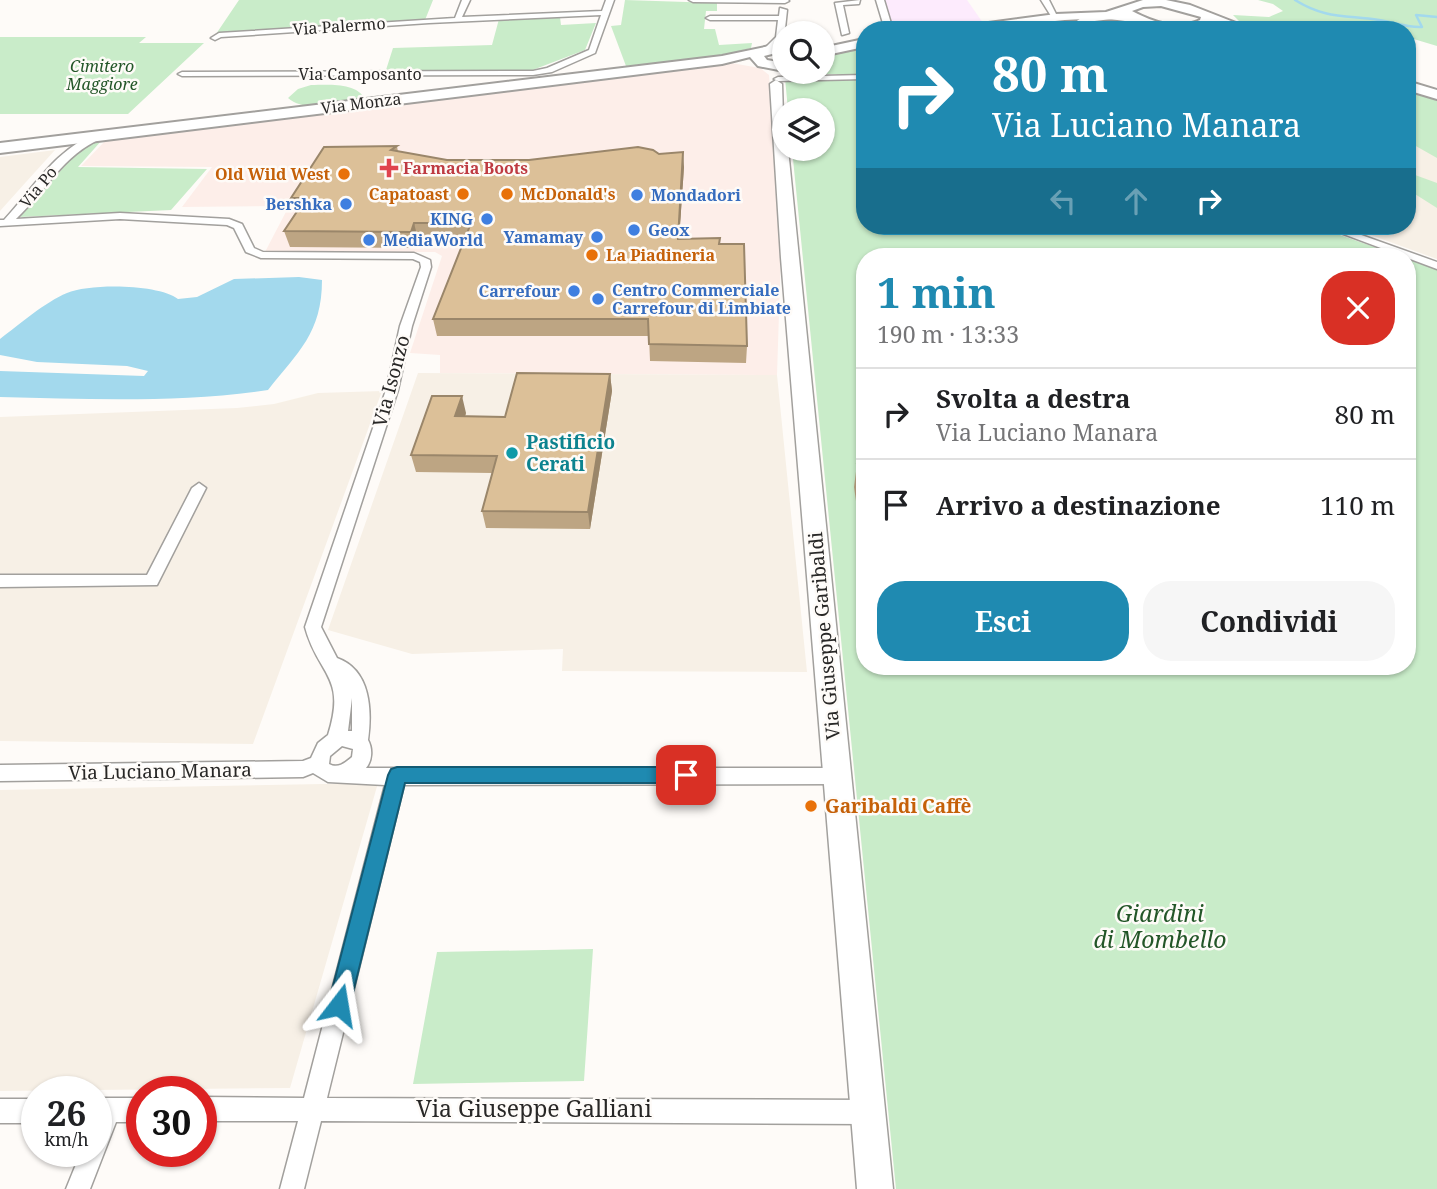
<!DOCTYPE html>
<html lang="it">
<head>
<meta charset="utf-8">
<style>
  body { margin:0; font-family:"Noto Serif",serif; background:#f6f6f6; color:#202124; height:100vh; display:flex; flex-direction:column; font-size:26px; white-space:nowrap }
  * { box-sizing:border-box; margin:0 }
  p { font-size:23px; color:#757577 }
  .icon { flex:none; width:38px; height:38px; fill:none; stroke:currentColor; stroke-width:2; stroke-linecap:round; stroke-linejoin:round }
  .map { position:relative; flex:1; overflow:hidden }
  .sheet { position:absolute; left:856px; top:248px; width:560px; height:427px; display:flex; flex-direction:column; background:#fff; border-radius:28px; box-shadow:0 2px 5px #0004 }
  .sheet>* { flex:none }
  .guide { position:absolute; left:856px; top:21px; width:560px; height:214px; border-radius:28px; box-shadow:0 2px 5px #0004; background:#1f8ab1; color:#fff; overflow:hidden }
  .tools { position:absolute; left:772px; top:21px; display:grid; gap:14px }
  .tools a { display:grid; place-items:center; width:63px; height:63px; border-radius:50%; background:#fff; box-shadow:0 2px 5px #0004; font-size:35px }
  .speed { position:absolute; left:21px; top:1076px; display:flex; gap:14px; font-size:35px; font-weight:700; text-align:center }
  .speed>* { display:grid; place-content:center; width:91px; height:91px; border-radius:50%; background:#fff; box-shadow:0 2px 5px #0004; line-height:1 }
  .speed small { font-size:18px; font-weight:400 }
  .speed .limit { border:10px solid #d22; background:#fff; color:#111 }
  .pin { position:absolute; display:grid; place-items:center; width:60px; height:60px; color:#fff; margin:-30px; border-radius:14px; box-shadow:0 4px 10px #0006 }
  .me { position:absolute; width:77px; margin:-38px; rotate:14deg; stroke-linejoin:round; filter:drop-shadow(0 0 5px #0008) }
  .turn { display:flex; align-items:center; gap:24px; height:147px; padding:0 21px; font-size:32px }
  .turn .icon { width:91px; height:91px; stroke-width:2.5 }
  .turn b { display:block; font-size:49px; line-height:60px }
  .lanes { display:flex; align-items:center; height:66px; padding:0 21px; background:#0003; justify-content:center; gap:35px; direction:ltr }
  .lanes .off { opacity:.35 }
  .round { display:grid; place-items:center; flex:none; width:74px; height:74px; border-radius:28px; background:#f6f6f6 }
  .overview { display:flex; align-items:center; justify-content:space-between; height:119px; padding:0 21px }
  h1 { font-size:42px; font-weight:700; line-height:52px; color:#1f8ab1 }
  .action { display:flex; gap:14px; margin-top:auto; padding:14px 21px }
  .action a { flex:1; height:80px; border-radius:28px; background:#1f8ab1; color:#fff; font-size:28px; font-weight:700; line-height:80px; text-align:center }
  .action a+a { background:#f6f6f6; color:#202124 }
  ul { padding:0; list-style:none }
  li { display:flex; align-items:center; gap:21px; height:91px; padding:0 21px; border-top:2px solid #e0e0e0 }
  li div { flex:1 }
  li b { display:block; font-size:26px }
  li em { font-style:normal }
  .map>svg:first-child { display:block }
</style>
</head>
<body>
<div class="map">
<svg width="1437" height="1189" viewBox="0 0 1437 1189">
  <rect width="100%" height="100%" fill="#fefbf8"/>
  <path fill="#fdeee9" d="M 731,63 L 760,68 L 769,75 L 781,252 L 777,375 L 440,373 L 440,355 L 410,353 L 442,256 L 435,252 L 265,252 L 289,206 L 182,207 L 212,167 L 81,166 L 106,140 L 365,106 Z"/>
  <path fill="#f7f0e6" d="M 1407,90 L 1437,101 L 1437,259 L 1346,226 L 1407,226 Z
    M 55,150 L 26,182 L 0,211 L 0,157 Z
    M 418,373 L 777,375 L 807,672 L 562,671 L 563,649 L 412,654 L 328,630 Z
    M 382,391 L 253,744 L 0,741 L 0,417 L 237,408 L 274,404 L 318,393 Z
    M 378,783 L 290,1088 L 0,1091 L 0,790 Z"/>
  <path fill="#fdebfd" d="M 884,0 L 967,0 L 983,23 L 890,24 Z"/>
  <path fill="#c9ecc9" d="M 239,0 L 433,0 L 425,20 L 216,34 Z
    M 625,0 L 717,3 L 717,11 L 706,11 L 704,29 L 715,29 L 719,45 L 752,43 L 751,48 L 720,56 L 626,66 L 611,26 L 621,25 Z
    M 1258,0 L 1437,0 L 1437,46 L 1407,37 L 1407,30 L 1359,30 L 1321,23 L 1298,30 L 1267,30 L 1239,21 L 1233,15 L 1269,17 L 1283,11 L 1273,4 Z
    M 560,17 L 561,25 L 596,23 L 585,50 L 530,71 L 386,70 L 393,48 L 492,45 L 499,19 Z
    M 0,37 L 146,37 L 139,43 L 204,43 L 128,114 L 0,114 Z
    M 864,46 L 864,75 L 787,73 L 822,72 L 823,55 Z
    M 785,78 L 864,79 L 864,226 L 1314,226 L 1403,257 L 864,257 L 864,667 L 1407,667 L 1407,259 L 1437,269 L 1437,1189 L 896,1189 L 792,149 L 822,149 L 822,110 L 788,110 Z
    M 311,85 C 328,85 356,82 365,99 C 344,102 305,114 288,98 L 298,89 Z
    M 1407,90 L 1437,101 L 1437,158 L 1407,141 Z
    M 102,140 L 78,167 L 207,169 L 171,210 L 20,217 L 84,144 Z
    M 1407,172 L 1437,183 L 1437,208 L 1407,189 Z
    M 593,949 L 584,1081 L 413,1084 L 437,952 Z"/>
  <path fill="#a3d9ed" d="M 299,277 L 322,280 C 322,333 298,352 268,390 C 180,403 89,399 0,397 L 0,371 L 144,376 L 148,371 L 127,366 L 37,362 L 0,355 L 0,339 C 20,324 45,302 67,293 C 90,283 159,284 178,299 L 197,297 L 234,279 Z"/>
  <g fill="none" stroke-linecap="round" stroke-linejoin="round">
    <path stroke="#a3d9ed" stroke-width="2.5" d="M 1295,0 C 1325,19 1346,15 1379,20 C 1394,22 1406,28 1422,27 L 1416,15 L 1437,17"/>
    <g stroke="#a2a09d" stroke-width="3">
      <path id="street" d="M 462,0 L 470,0 L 462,17 L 602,11 L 606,0 L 614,0 L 595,53 L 552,72 L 533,75 L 182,76 L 178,74 L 182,72 L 533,71 L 547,68 L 589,50 L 601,15 L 429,23 L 221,37 L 215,40 L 211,38 L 219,33 L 455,18 Z
        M 689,0 L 788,0 L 789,1 L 785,3 L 693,2 Z
        M 860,0 L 859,4 L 843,5 L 849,33 L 842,35 L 835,3 Z
        M 876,0 L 884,0 L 893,30 L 885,30 Z
        M 1041,0 L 1049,0 L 1057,16 L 1051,16 Z
        M 780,8 L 787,10 L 784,38 L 769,50 L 765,48 L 776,37 L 778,20 L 710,20 L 706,18 L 710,16 L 779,16 Z
        M 1109,15 L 1112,19 L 1086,22 L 1075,30 L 1057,30 L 1045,26 L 1010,27 L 1006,25 L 1046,22 L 1067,28 L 1081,18 Z
        M 864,75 L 864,79 L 778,81 L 774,79 L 778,77 Z
        M 99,133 L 102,134 L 102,138 C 63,155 46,190 16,219 L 120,213 L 229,219 L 242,224 L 254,248 L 263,252 L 414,253 L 430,260 L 431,267 L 412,326 L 398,390 L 321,627 L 337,658 C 371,670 372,711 368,740 C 373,749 372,761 366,768 L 837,768 L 844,770 L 846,776 L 844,782 L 837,784 L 404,785 L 327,1098 L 867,1100 L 875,1104 L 879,1112 L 875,1120 L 867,1124 L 321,1121 L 304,1189 L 280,1189 L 298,1121 L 201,1121 L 201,1097 L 304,1098 L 385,785 L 328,782 L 313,773 L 303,777 L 0,781 L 0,765 L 303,761 L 311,758 L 318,743 L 328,735 C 347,675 318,676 305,627 L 386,390 L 400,326 L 421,267 L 420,262 L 413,259 L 261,258 L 246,252 L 234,228 L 227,225 L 120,219 L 0,226 L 0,220 L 4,220 C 33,189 56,147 99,133 ZM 352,698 L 352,731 L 348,731 ZM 342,746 L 353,749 L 352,757 C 345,763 338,769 329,764 L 330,756 Z
        M 1190,226 L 1200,226 L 1203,230 L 1194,232 Z
        M 1322,226 L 1336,226 L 1437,262 L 1437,269 Z
        M 199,483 L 206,488 L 157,585 L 0,587 L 0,575 L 147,575 L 192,488 Z
        M 96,1098 L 142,1098 L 142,1122 L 116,1122 L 90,1189 L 66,1189 L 81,1152 L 96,1152 Z
        M 0,1099 L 37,1099 L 37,1123 L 0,1123 Z"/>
    </g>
    <g stroke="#a2a09d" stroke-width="3">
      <path id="secondary" d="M 776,80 L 782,84 L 784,149 L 788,149 L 893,1189 L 857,1189 L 781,258 L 770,84 Z"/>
    </g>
    <g stroke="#a2a09d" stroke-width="4">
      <path id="primary" d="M 1143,0 L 1166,0 L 1190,5 L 1254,30 L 1235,30 L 1212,21 C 1196,42 1147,25 1125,21 C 1071,13 1015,30 960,30 L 966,26 L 1056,14 L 1106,12 ZM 1161,6 L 1201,17 L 1200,20 C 1177,31 1153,22 1132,11 L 1143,7 Z
        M 864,39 L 864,47 L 822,56 L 822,48 Z
        M 784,43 L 784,51 L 764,56 L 767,60 L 784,63 L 784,71 L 758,66 L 750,57 L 722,64 L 0,153 L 0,143 L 722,56 Z
        M 1407,81 L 1437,90 L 1437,99 L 1407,90 Z"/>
    </g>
    <use href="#street" fill="#fff" fill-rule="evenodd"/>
    <use href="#secondary" fill="#fff" fill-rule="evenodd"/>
    <use href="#primary" fill="#fff" fill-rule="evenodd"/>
  </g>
  <path fill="#bda583" d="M 397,146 L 398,152 L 447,160 L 529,160 L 659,154 L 684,167 L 679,239 L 720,238 L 720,244 L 747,346 L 746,363 L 650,361 L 649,336 L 437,336 L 433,319 L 465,239 L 418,239 L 415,248 L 290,247 L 284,231 L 296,212 L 291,198 Z
    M 1358,226 L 1385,226 L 1381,230 L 1375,228 L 1373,231 Z
    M 610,374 L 612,391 L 590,529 L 486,528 L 482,511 L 492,473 L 416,472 L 411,455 L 466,413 L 465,416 L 505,417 Z
    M 857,464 L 864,464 L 864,501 L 856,501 L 854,487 Z"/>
  <path fill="#9a866a" d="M 683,152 L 684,167 L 678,255 L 678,239 Z
    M 414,223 L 418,239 L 415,248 L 411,232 Z
    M 610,374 L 612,391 L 590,529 L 588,512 Z
    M 462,396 L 466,413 L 460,433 L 455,416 Z"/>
  <path fill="#dcc098" stroke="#9a866a" stroke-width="2" d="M 397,146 L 391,150 L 447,160 L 529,160 L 638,147 L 653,150 L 659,154 L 683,152 L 678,239 L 720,238 L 719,244 L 744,244 L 747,346 L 649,344 L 648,319 L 433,319 L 471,223 L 414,223 L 411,232 L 284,231 L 306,198 L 291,198 L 324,147 Z
    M 517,373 L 610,374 L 588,512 L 482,511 L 497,456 L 411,455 L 432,396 L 462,396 L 455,416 L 505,417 Z
    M 857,464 L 864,464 L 864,479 L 859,479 Z"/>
  <path fill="#1f8ab1" stroke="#145a73" stroke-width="2" d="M 397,767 L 686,767 L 692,769 L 695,775 L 692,781 L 686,783 L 405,783 L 350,1005 L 347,1013 L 339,1016 L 331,1013 L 328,1005 L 388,775 L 391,769 Z"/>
  <path fill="#e0444e" stroke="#fefbf8" stroke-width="2.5" d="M385.5 157.5h7v7h7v7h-7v7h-7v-7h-7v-7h7z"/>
  <g fill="#e8710a" stroke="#fefbf8" stroke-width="2.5">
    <circle cx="344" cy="174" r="7"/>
    <circle cx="463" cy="194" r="7"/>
    <circle cx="507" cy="194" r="7"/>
    <circle cx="592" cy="255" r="7"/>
    <circle cx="811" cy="806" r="7"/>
  </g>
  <g fill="#3f7fe0" stroke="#fefbf8" stroke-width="2.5">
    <circle cx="637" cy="195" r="7"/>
    <circle cx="346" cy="204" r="7"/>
    <circle cx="487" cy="219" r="7"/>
    <circle cx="634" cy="230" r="7"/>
    <circle cx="597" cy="237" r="7"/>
    <circle cx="369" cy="240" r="7"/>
    <circle cx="574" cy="291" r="7"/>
    <circle cx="598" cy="299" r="7"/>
  </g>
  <circle fill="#0f9aa8" stroke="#fefbf8" stroke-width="2.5" cx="512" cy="453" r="7"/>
  <g text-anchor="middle" stroke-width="5" stroke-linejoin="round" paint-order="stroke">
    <g font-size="16" fill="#282726" stroke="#fefbf8">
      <text transform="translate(339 26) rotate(-4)" y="6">Via Palermo</text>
      <text x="360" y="80">Via Camposanto</text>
      <text transform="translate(361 103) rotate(-7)" y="6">Via Monza</text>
      <text transform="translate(38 187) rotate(-50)" y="6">Via Po</text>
    </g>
    <g font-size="16" font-style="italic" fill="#235628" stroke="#fefbf8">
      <text x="102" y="72">Cimitero<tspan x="102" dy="18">Maggiore</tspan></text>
    </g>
    <g font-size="16" font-weight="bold" fill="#be3a42" stroke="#fefbf8" text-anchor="start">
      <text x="403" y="174">Farmacia Boots</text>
    </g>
    <g font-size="16" font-weight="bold" fill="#c56008" stroke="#fefbf8" text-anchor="end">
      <text x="330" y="180">Old Wild West</text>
      <text x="449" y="200">Capatoast</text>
      <text x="521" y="200" text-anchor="start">McDonald's</text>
      <text x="606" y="261" text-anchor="start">La Piadineria</text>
    </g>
    <g font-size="16" font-weight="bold" fill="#366cbe" stroke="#fefbf8" text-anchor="start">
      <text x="651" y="201">Mondadori</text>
      <text x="332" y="210" text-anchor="end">Bershka</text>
      <text x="473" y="225" text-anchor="end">KING</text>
      <text x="648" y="236">Geox</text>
      <text x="583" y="243" text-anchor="end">Yamamay</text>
      <text x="383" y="246">MediaWorld</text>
      <text x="612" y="296">Centro Commerciale<tspan x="612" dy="18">Carrefour di Limbiate</tspan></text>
      <text x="560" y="297" text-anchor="end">Carrefour</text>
    </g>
    <g font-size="19" fill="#282726" stroke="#fefbf8">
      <text transform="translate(391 381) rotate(-75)" y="7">Via Isonzo</text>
      <text transform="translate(824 636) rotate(-95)" y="7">Via Giuseppe Garibaldi</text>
      <text transform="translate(160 771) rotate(-1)" y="7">Via Luciano Manara</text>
    </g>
    <g font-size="19" font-weight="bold" fill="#0d838f" stroke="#fefbf8" text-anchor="start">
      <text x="526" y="449">Pastificio<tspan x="526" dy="22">Cerati</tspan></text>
    </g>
    <g font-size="19" font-weight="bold" fill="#c56008" stroke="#fefbf8" text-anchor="start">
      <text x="825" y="813">Garibaldi Caffè</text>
    </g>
    <g font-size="23" font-style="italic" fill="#235628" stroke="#fefbf8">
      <text x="1160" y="922">Giardini<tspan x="1160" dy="26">di Mombello</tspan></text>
    </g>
    <g font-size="23" fill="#282726" stroke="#fefbf8">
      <text x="534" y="1117">Via Giuseppe Galliani</text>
    </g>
  </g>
</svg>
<div class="tools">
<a><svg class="icon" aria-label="search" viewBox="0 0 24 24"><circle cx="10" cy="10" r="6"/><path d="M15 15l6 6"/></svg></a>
<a><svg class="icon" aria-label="layers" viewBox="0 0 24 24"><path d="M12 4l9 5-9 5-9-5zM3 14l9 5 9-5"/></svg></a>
</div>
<div class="speed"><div>26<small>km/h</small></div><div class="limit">30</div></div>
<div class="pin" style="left:686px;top:775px;background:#d93025"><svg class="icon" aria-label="arrive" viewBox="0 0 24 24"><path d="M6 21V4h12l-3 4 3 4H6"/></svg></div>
<svg class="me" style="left:339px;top:1005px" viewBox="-20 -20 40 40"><path d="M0-17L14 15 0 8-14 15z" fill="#1f8ab1" stroke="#fff" stroke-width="4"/></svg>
<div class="guide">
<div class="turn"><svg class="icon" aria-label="right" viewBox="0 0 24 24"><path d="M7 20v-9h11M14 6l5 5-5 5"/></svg><div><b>80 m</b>Via Luciano Manara</div></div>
<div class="lanes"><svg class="icon off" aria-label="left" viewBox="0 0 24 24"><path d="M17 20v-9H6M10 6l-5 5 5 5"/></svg><svg class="icon off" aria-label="ahead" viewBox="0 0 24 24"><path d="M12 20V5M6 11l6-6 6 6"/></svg><svg class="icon" aria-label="right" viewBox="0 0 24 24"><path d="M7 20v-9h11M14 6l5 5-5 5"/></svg></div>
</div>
<section class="sheet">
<div class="overview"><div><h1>1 min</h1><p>190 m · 13:33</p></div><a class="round" style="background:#d93025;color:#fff"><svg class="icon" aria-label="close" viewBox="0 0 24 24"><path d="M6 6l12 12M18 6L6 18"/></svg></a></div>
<ul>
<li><svg class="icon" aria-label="right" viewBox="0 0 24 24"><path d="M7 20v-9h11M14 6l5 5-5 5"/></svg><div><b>Svolta a destra</b><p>Via Luciano Manara</p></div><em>80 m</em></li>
<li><svg class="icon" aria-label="arrive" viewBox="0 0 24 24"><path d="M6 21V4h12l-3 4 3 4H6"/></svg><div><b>Arrivo a destinazione</b></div><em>110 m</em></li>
</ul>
<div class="action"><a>Esci</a><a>Condividi</a></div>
</section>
</div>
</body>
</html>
